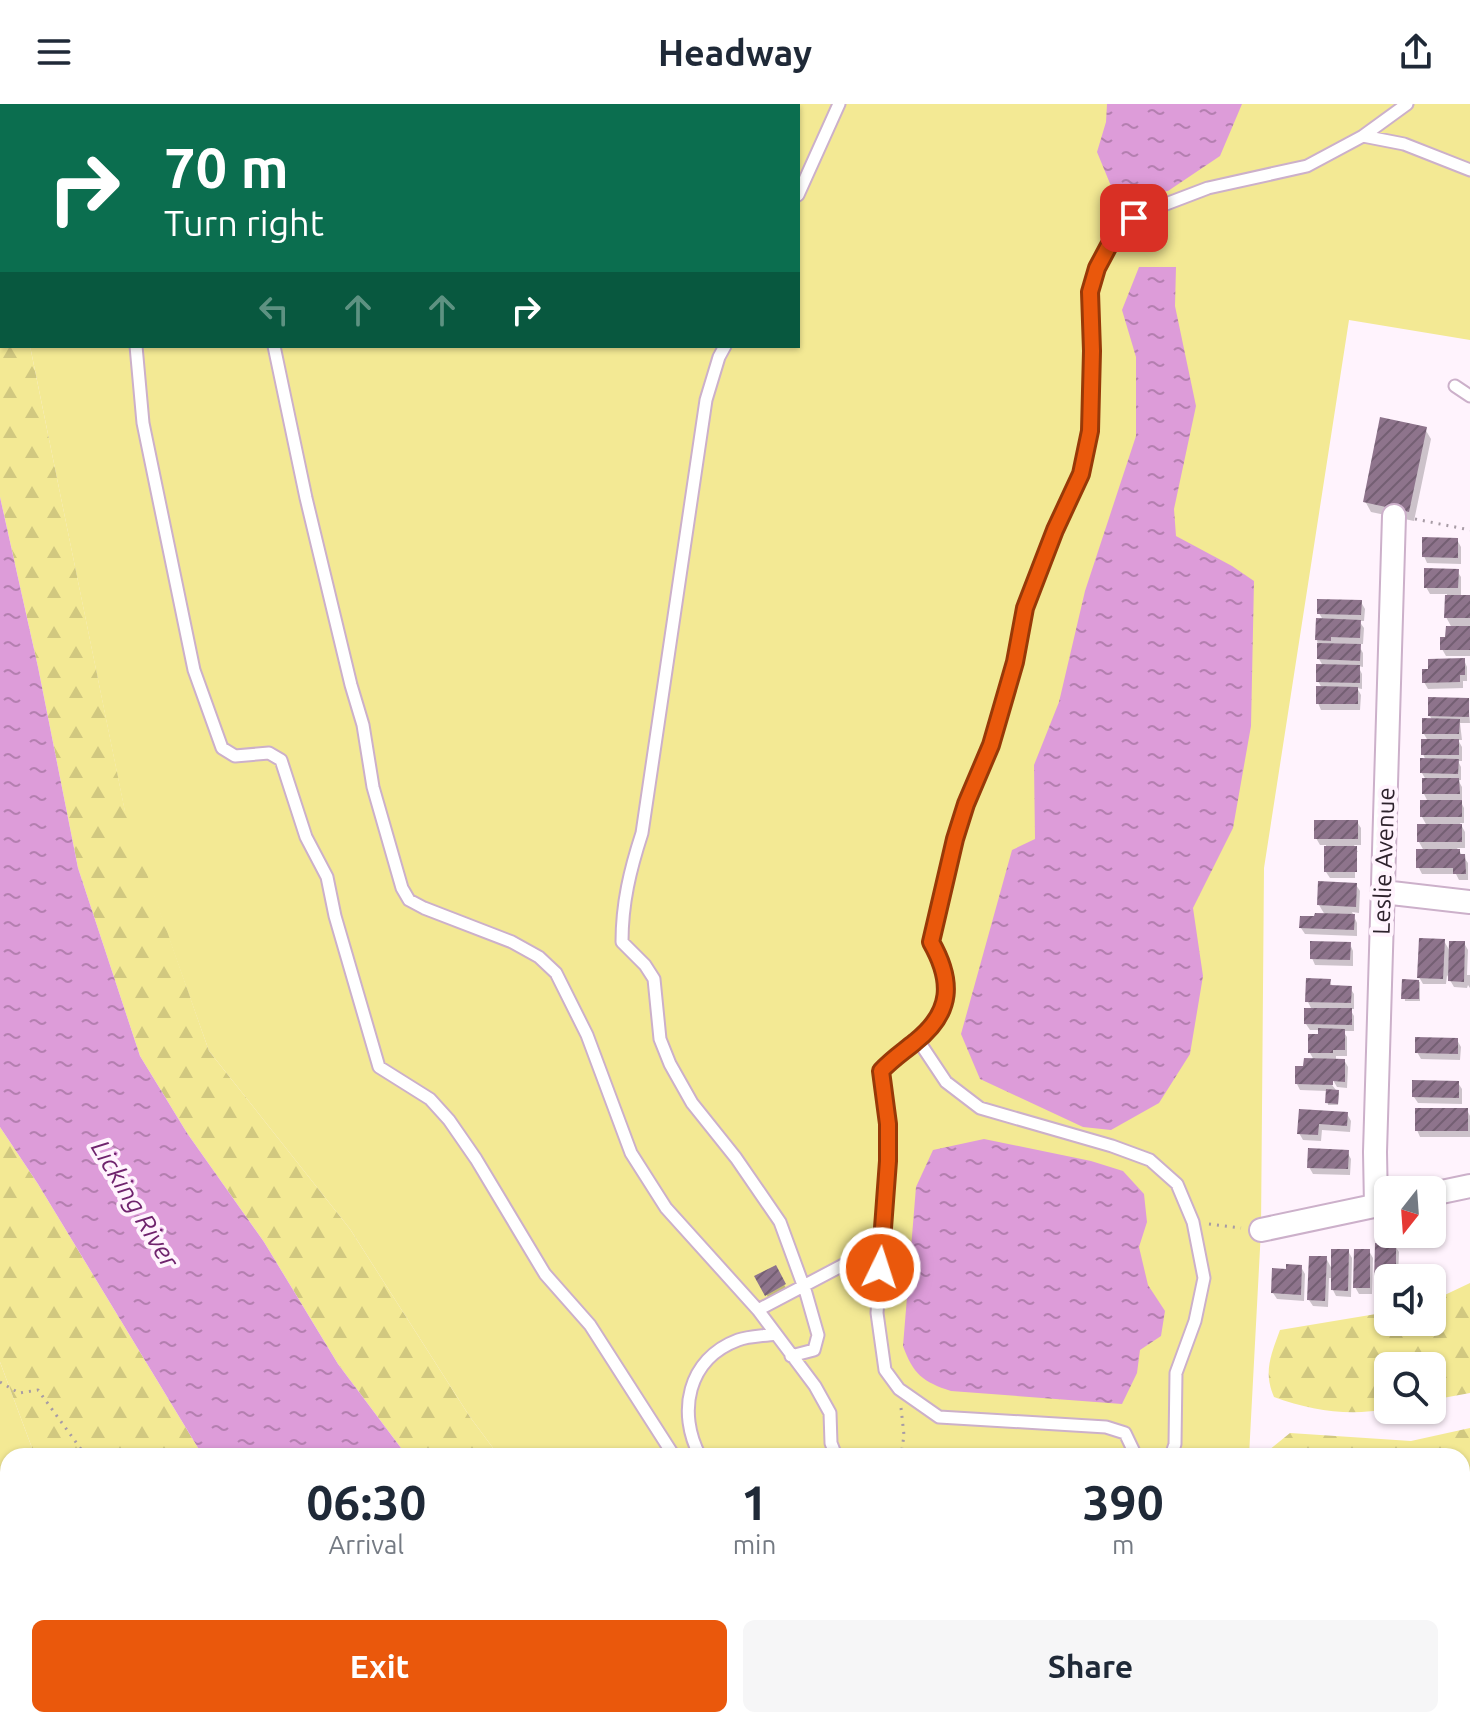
<!DOCTYPE html>
<html lang="en">
<head>
<meta charset="utf-8">
<style>
  body { margin:0; font-family:Ubuntu,sans-serif; background:#f6f6f7; color:#1f2937; height:100vh; display:flex; flex-direction:column; font-size:30px; white-space:nowrap }
  * { box-sizing:border-box; margin:0 }
  p { font-size:26px; color:#747a83 }
  .icon { flex:none; width:44px; height:44px; fill:none; stroke:currentColor; stroke-width:2; stroke-linecap:round; stroke-linejoin:round }
  .map { position:relative; flex:1; overflow:hidden }
  .drawer { position:absolute; left:0px; top:1344px; width:1470px; height:280px; display:flex; flex-direction:column; background:#fff; border-radius:24px 24px 0 0; box-shadow:0 2px 6px #0004 }
  .drawer>* { flex:none }
  .guide { position:absolute; left:0px; top:0px; width:800px; height:244px; box-shadow:0 2px 6px #0004; background:#0b6e4f; color:#fff; overflow:hidden }
  .needle { width:52px; rotate:197deg }
  .fabs { position:absolute; left:1374px; top:1072px; display:grid; gap:16px }
  .fabs a { display:grid; place-items:center; width:72px; height:72px; border-radius:12px; background:#fff; box-shadow:0 2px 6px #0004; font-size:40px }
  .pin { position:absolute; display:grid; place-items:center; width:68px; height:68px; color:#fff; margin:-34px; border-radius:16px; box-shadow:0 4px 12px #0006 }
  .me { position:absolute; width:88px; margin:-44px; rotate:4deg; stroke-linejoin:round; filter:drop-shadow(0 0 6px #0008) }
  .turn { display:flex; align-items:center; gap:28px; height:168px; padding:0 32px; font-size:36px }
  .turn .icon { width:104px; height:104px; stroke-width:2.5 }
  .turn b { display:block; font-size:56px; line-height:68px }
  .lanes { display:flex; align-items:center; height:76px; padding:0 32px; background:#0003; justify-content:center; gap:40px; direction:ltr }
  .lanes .off { opacity:.35 }
  .eta { display:flex; justify-content:space-evenly; align-items:center; height:136px; text-align:center }
  .eta b { font-size:48px; font-weight:700; line-height:56px }
  .button { display:flex; gap:16px; margin-top:auto; padding:16px 32px }
  .button a { flex:1; height:92px; border-radius:12px; background:#ea580c; color:#fff; font-size:32px; font-weight:700; line-height:92px; text-align:center }
  .button a+a { background:#f6f6f7; color:#1f2937 }
  header { display:flex; justify-content:space-between; align-items:center; height:104px; padding:0 32px; background:#fff; font-size:36px; font-weight:700 }
  .map>svg:first-child { display:block }
</style>
</head>
<body>
<header><svg class="icon" aria-label="menu" viewBox="0 0 24 24"><path d="M4 6h16M4 12h16M4 18h16"/></svg>Headway<svg class="icon" aria-label="share" viewBox="0 0 24 24"><path d="M12 15V3M7 8l5-5 5 5M5 13v7h14v-7"/></svg></header>
<div class="map">
<svg width="1470" height="1624" viewBox="0 0 1470 1624">
  <defs>
    <pattern id="forest-firs" width="22" height="20" patternUnits="userSpaceOnUse" patternTransform="scale(2)"><rect width="22" height="20" fill="#f3e994"/><path d="M5 1l3.5 6h-7zM16 11l3.5 6h-7z" fill="#d1c880"/></pattern>
    <pattern id="water-ripples" width="26" height="14" patternUnits="userSpaceOnUse" patternTransform="scale(2)"><rect width="26" height="14" fill="#dd9cd9"/><path d="M2 4q2-2 4 0t4 0M15 11q2-2 4 0t4 0" fill="none" stroke="#b47fb0"/></pattern>
    <pattern id="building-hatch" width="6" height="6" patternUnits="userSpaceOnUse" patternTransform="scale(2)"><rect width="6" height="6" fill="#8e748c"/><path d="M-1 1l2-2M0 6l6-6M5 7l2-2" fill="none" stroke="#745f73"/></pattern>
  </defs>
  <rect width="100%" height="100%" fill="#fff3fd"/>
  <path fill="#f3e994" d="M 0,0 L 1470,0 L 1470,236 L 1349,216 L 1264,764 L 1261,1126 L 1249,1352 L 499,1352 L 470,1313 L 350,1125 L 209,947 L 126,713 L 30,242 L 798,242 L 798,2 L 2,2 L 2,108 Z
    M 0,1258 L 35,1352 L 8,1352 L 8,1616 L 124,1616 L 127,1624 L 0,1624 Z
    M 707,1616 L 1240,1616 L 1240,1624 L 714,1624 Z"/>
  <path fill="url(#forest-firs)" d="M 0,99 L 2,242 L 30,242 L 125,707 L 209,947 L 350,1125 L 470,1313 L 499,1352 L 407,1352 L 338,1260 L 264,1138 L 187,1029 L 140,952 L 78,764 L 38,563 L 0,393 Z
    M 0,1023 L 38,1080 L 203,1352 L 35,1352 L 0,1258 Z
    M 1470,1179 L 1470,1289 L 1432,1296 L 1432,1262 L 1388,1262 L 1388,1305 C 1349,1312 1312,1307 1274,1293 C 1263,1268 1271,1251 1280,1226 L 1388,1208 L 1388,1218 L 1432,1218 L 1432,1197 Z
    M 1470,1324 L 1470,1413 L 1462,1413 L 1462,1352 L 1267,1352 L 1268,1347 L 1290,1329 L 1411,1337 Z
    M 124,1616 L 390,1616 L 394,1624 L 127,1624 Z"/>
  <path fill="url(#water-ripples)" d="M 1107,0 L 1242,0 L 1220,52 L 1168,87 L 1133,91 L 1111,82 L 1097,48 L 1106,18 Z
    M 1139,163 L 1176,163 L 1175,202 L 1196,302 L 1174,405 L 1176,432 L 1232,462 L 1254,477 L 1251,622 L 1233,724 L 1193,804 L 1203,872 L 1190,950 L 1159,999 L 1111,1026 L 1083,1023 L 980,975 L 961,930 L 1012,746 L 1035,735 L 1034,661 L 1059,598 L 1085,487 L 1136,332 L 1136,253 L 1122,206 Z
    M 0,393 L 38,563 L 78,764 L 140,952 L 187,1029 L 264,1138 L 338,1260 L 407,1352 L 203,1352 L 38,1080 L 0,1023 Z
    M 984,1035 L 1091,1057 L 1123,1067 L 1144,1090 L 1147,1118 L 1139,1143 L 1148,1181 L 1165,1207 L 1161,1232 L 1140,1246 L 1137,1269 L 1122,1300 L 951,1287 C 923,1278 913,1270 903,1242 L 916,1083 L 933,1046 Z
    M 390,1616 L 628,1616 L 635,1624 L 394,1624 Z"/>
  <path fill="#0003" d="M 1425,325 L 1431,335 L 1414,417 L 1371,408 L 1365,397 Z
    M 1457,436 L 1461,443 L 1461,460 L 1427,459 L 1424,452 Z
    M 1457,467 L 1461,473 L 1461,493 L 1470,493 L 1470,552 L 1446,552 L 1442,545 L 1452,524 L 1446,513 L 1447,490 L 1430,490 L 1426,483 Z
    M 1361,498 L 1365,505 L 1364,517 L 1359,517 L 1364,524 L 1363,540 L 1358,540 L 1363,549 L 1363,563 L 1358,562 L 1362,570 L 1362,585 L 1357,584 L 1361,591 L 1360,606 L 1321,606 L 1318,599 L 1322,584 L 1318,577 L 1323,562 L 1319,555 L 1317,535 L 1323,516 L 1319,509 Z
    M 1464,556 L 1467,563 L 1467,577 L 1463,577 L 1463,584 L 1428,585 L 1424,578 Z
    M 1468,596 L 1470,619 L 1460,619 L 1462,636 L 1458,636 L 1462,643 L 1462,657 L 1458,657 L 1461,663 L 1461,676 L 1458,676 L 1462,683 L 1462,696 L 1460,696 L 1464,704 L 1464,719 L 1460,719 L 1465,728 L 1465,744 L 1457,744 L 1468,759 L 1468,776 L 1459,776 L 1456,770 L 1422,770 L 1419,764 L 1424,747 L 1419,738 L 1427,722 L 1422,713 L 1428,698 L 1424,690 L 1426,676 L 1422,669 L 1426,657 L 1423,650 L 1428,637 L 1424,630 L 1432,616 L 1430,612 Z
    M 1357,718 L 1361,724 L 1361,741 L 1354,741 L 1358,748 L 1355,748 L 1355,774 L 1330,774 L 1326,768 L 1326,741 L 1320,741 L 1316,734 Z
    M 1356,781 L 1360,787 L 1359,809 L 1352,808 L 1357,819 L 1357,832 L 1305,830 L 1301,824 L 1325,811 L 1319,801 Z
    M 1444,837 L 1451,849 L 1464,839 L 1468,846 L 1467,871 L 1470,871 L 1470,884 L 1468,881 L 1467,884 L 1454,883 L 1447,871 L 1446,880 L 1423,880 L 1419,873 Z
    M 1350,840 L 1353,847 L 1353,862 L 1315,861 L 1312,854 Z
    M 1329,877 L 1333,883 L 1350,884 L 1354,890 L 1354,905 L 1350,905 L 1354,912 L 1354,927 L 1343,927 L 1347,933 L 1347,952 L 1336,952 L 1336,956 L 1344,956 L 1348,963 L 1347,984 L 1337,983 L 1330,971 L 1326,973 L 1339,990 L 1338,1001 L 1328,1001 L 1327,987 L 1300,986 L 1297,980 L 1305,964 L 1314,956 L 1310,949 L 1320,932 L 1320,926 L 1310,926 L 1306,920 L 1312,906 L 1308,898 Z
    M 1404,877 L 1420,878 L 1420,897 L 1405,897 Z
    M 1457,936 L 1461,943 L 1460,956 L 1421,955 L 1417,948 Z
    M 1458,979 L 1462,985 L 1462,1000 L 1418,999 L 1414,993 Z
    M 1467,1006 L 1470,1012 L 1470,1033 L 1420,1033 L 1417,1026 Z
    M 1300,1008 L 1347,1010 L 1351,1017 L 1350,1028 L 1322,1026 L 1321,1037 L 1303,1036 L 1299,1029 Z
    M 1347,1048 L 1351,1055 L 1350,1071 L 1313,1070 L 1309,1063 Z
    M 1395,1142 L 1399,1148 L 1398,1174 L 1388,1174 L 1388,1187 L 1380,1186 L 1376,1180 Z
    M 1348,1147 L 1352,1154 L 1351,1193 L 1336,1192 L 1333,1186 L 1333,1174 L 1329,1174 L 1328,1203 L 1313,1202 L 1309,1196 L 1326,1154 L 1333,1167 Z
    M 1369,1147 L 1373,1154 L 1372,1190 L 1359,1190 L 1355,1183 Z
    M 775,1163 L 788,1188 L 770,1197 L 757,1173 Z
    M 1301,1163 L 1305,1170 L 1304,1197 L 1277,1195 L 1273,1189 L 1288,1167 Z
    M 1282,1616 L 1310,1616 L 1304,1624 L 1292,1624 Z
    M 1340,1616 L 1382,1616 L 1377,1624 L 1338,1624 Z
    M 1395,1616 L 1397,1616 L 1410,1624 L 1390,1624 Z"/>
  <path fill="url(#building-hatch)" d="M 1380,313 L 1427,323 L 1409,408 L 1363,398 Z
    M 1422,433 L 1458,434 L 1458,454 L 1422,453 Z
    M 1424,464 L 1459,465 L 1458,484 L 1424,484 Z
    M 1445,491 L 1470,491 L 1470,514 L 1444,514 Z
    M 1317,495 L 1362,496 L 1361,511 L 1317,510 Z
    M 1316,514 L 1361,516 L 1360,534 L 1331,533 L 1331,537 L 1315,536 Z
    M 1446,522 L 1470,522 L 1470,546 L 1440,546 L 1440,533 L 1445,533 Z
    M 1317,539 L 1361,540 L 1360,557 L 1317,555 Z
    M 1465,554 L 1465,571 L 1460,571 L 1460,578 L 1422,579 L 1422,565 L 1428,565 L 1428,555 Z
    M 1316,560 L 1360,561 L 1360,579 L 1316,578 Z
    M 1316,582 L 1358,583 L 1358,600 L 1316,600 Z
    M 1428,593 L 1469,594 L 1469,613 L 1428,612 Z
    M 1422,614 L 1460,615 L 1459,630 L 1422,630 Z
    M 1421,635 L 1459,635 L 1459,651 L 1421,651 Z
    M 1420,654 L 1459,655 L 1458,670 L 1420,669 Z
    M 1422,674 L 1459,674 L 1460,690 L 1422,690 Z
    M 1420,696 L 1462,696 L 1462,713 L 1420,713 Z
    M 1314,716 L 1358,716 L 1358,735 L 1314,735 Z
    M 1417,720 L 1462,720 L 1462,738 L 1417,738 Z
    M 1324,742 L 1357,742 L 1357,768 L 1324,768 Z
    M 1416,745 L 1460,745 L 1460,750 L 1465,750 L 1466,770 L 1453,770 L 1453,764 L 1416,764 Z
    M 1318,777 L 1357,779 L 1356,803 L 1317,801 Z
    M 1315,809 L 1355,810 L 1354,826 L 1299,824 L 1300,812 L 1314,812 Z
    M 1419,834 L 1445,835 L 1443,875 L 1417,874 Z
    M 1310,837 L 1351,838 L 1350,856 L 1310,855 Z
    M 1449,837 L 1465,837 L 1464,878 L 1448,877 Z
    M 1306,874 L 1331,875 L 1330,881 L 1352,882 L 1351,899 L 1305,898 Z
    M 1402,875 L 1419,876 L 1419,895 L 1401,895 Z
    M 1304,904 L 1352,904 L 1352,921 L 1304,920 Z
    M 1318,924 L 1345,925 L 1345,946 L 1333,946 L 1333,949 L 1308,949 L 1308,930 L 1318,930 Z
    M 1415,933 L 1458,934 L 1458,950 L 1415,949 Z
    M 1304,954 L 1345,955 L 1345,978 L 1333,977 L 1333,981 L 1295,980 L 1295,962 L 1303,962 Z
    M 1412,976 L 1459,977 L 1459,994 L 1412,993 Z
    M 1326,985 L 1339,986 L 1338,1000 L 1325,999 Z
    M 1415,1004 L 1468,1004 L 1468,1027 L 1415,1027 Z
    M 1299,1005 L 1348,1008 L 1347,1022 L 1319,1020 L 1318,1031 L 1297,1030 Z
    M 1308,1044 L 1349,1046 L 1348,1065 L 1307,1064 Z
    M 1375,1139 L 1396,1140 L 1396,1174 L 1388,1174 L 1388,1181 L 1374,1180 Z
    M 1331,1145 L 1349,1145 L 1348,1187 L 1331,1186 Z
    M 1354,1145 L 1370,1145 L 1370,1184 L 1353,1184 Z
    M 1309,1152 L 1327,1152 L 1325,1197 L 1307,1196 Z
    M 1286,1160 L 1302,1161 L 1301,1191 L 1271,1189 L 1272,1164 L 1286,1165 Z
    M 776,1161 L 786,1180 L 765,1192 L 754,1172 Z
    M 1337,1616 L 1375,1616 L 1370,1624 L 1338,1624 L 1334,1622 Z"/>
  <g fill="none" stroke-linecap="round" stroke-linejoin="round">
    <g stroke="#ccb0ca" stroke-width="15">
      <path id="service" d="M 77,0 L 78,2
        M 234,0 L 234,2
        M 1363,32 L 1407,0
        M 798,91 L 839,0
        M 136,242 L 143,319 L 194,566 L 222,644 L 235,652 L 269,649 L 281,656 L 306,733 L 327,773 L 335,812 L 379,963 L 430,995 L 449,1016 L 476,1055 L 545,1170 L 590,1221 L 674,1352
        M 274,242 L 306,394 L 351,581 L 363,621 L 373,683 L 402,784 L 409,796 L 424,804 L 512,838 L 539,853 L 556,869 L 587,931 L 631,1049 L 666,1104 L 758,1206 L 815,1282 L 830,1309 L 831,1339 L 836,1352
        M 725,242 L 719,253 L 706,296 L 642,729 C 630,766 622,799 622,838 L 645,861 L 654,875 L 660,935 L 670,960 L 692,999 L 736,1054 L 780,1118 L 806,1189 L 818,1231 L 814,1246 L 791,1252
        M 1455,282 L 1470,292
        M 918,936 L 891,955 L 881,967 L 888,1020 L 888,1057 L 877,1209 L 885,1266 L 899,1285 L 939,1313 L 1106,1323 L 1125,1329 L 1136,1352
        M 758,1206 L 881,1141
        M 700,1352 C 677,1309 687,1255 738,1236 C 749,1232 764,1232 775,1230
        M 1171,1352 L 1175,1340 L 1176,1269 L 1195,1217 L 1204,1174 L 1193,1118 L 1177,1080 L 1150,1056 L 1112,1042 L 980,1004 L 946,978 L 918,936 C 950,898 957,884 931,838 L 955,735 L 966,700 L 991,641 L 1015,558 L 1025,504 L 1055,426 L 1081,370 L 1090,327 L 1092,247 L 1090,188 L 1097,164 L 1113,134 L 1134,114 L 1166,100 L 1208,84 L 1307,62 L 1363,32 L 1404,40 L 1470,66
        M 970,1616 L 972,1624
        M 1208,1616 L 1210,1624"/>
    </g>
    <g stroke="#ccb0ca" stroke-width="26">
      <path id="minor" d="M 1383,788 L 1470,798
        M 1432,1090 L 1470,1082
        M 1376,1102 L 1375,1048 L 1394,412
        M 1261,1126 L 1388,1099
        M 1462,1611 L 1470,1616"/>
    </g>
    <path stroke="#a79ba5" stroke-width="3" stroke-dasharray="2 6" stroke-linecap="butt" d="M 1415,415 L 1470,426
      M 1209,1120 L 1241,1124
      M 0,1278 L 19,1289 L 38,1286 L 86,1352
      M 901,1304 L 904,1331 L 901,1352
      M 232,1616 L 237,1624"/>
    <use href="#service" stroke="#fff" stroke-width="11"/>
    <use href="#minor" stroke="#fff" stroke-width="22"/>
  </g>
  <g fill="none" stroke-linecap="round" stroke-linejoin="round">
    <g stroke="#983908" stroke-width="20">
      <path id="route" d="M 880,1164 L 888,1057 L 888,1020 L 881,967 C 892,955 903,948 915,938 C 953,908 953,877 931,838 L 955,735 L 966,700 L 991,641 L 1015,558 L 1025,504 L 1055,426 L 1081,370 L 1090,327 L 1092,247 L 1090,188 L 1097,164 L 1113,134 L 1134,114"/>
    </g>
    <use href="#route" stroke="#ea580c" stroke-width="14"/>
  </g>
  <g text-anchor="middle" stroke-width="8" stroke-linejoin="round" paint-order="stroke">
    <g font-size="24" fill="#2d222c" stroke="#fff3fd">
      <text transform="translate(1384 757) rotate(-88)" y="8">Leslie Avenue</text>
    </g>
    <g font-size="26" font-style="italic" fill="#6f236d" stroke="#fff3fd">
      <text transform="translate(135 1100) rotate(59)" y="9">Licking River</text>
    </g>
  </g>
</svg>
<div class="fabs">
<a><svg class="needle" viewBox="-14 -14 28 28"><path d="M0-13l5 13h-10z" fill="#e53935"/><path d="M0 13l5-13h-10z" fill="#747a83"/></svg></a>
<a><svg class="icon" aria-label="sound" viewBox="0 0 24 24"><path d="M4 9h4l5-4v14l-5-4H4zM17 9q2 3 0 6"/></svg></a>
<a><svg class="icon" aria-label="search" viewBox="0 0 24 24"><circle cx="10" cy="10" r="6"/><path d="M15 15l6 6"/></svg></a>
</div>
<div class="pin" style="left:1134px;top:114px;background:#d93025"><svg class="icon" aria-label="arrive" viewBox="0 0 24 24"><path d="M6 21V4h12l-3 4 3 4H6"/></svg></div>
<svg class="me" style="left:880px;top:1164px" viewBox="-20 -20 40 40"><circle r="17" fill="#ea580c" stroke="#fff" stroke-width="3"/><path d="M0-11L8 9 0 5-8 9z" fill="#fff"/></svg>
<div class="guide">
<div class="turn"><svg class="icon" aria-label="right" viewBox="0 0 24 24"><path d="M7 20v-9h11M14 6l5 5-5 5"/></svg><div><b>70 m</b>Turn right</div></div>
<div class="lanes"><svg class="icon off" aria-label="left" viewBox="0 0 24 24"><path d="M17 20v-9H6M10 6l-5 5 5 5"/></svg><svg class="icon off" aria-label="ahead" viewBox="0 0 24 24"><path d="M12 20V5M6 11l6-6 6 6"/></svg><svg class="icon off" aria-label="ahead" viewBox="0 0 24 24"><path d="M12 20V5M6 11l6-6 6 6"/></svg><svg class="icon" aria-label="right" viewBox="0 0 24 24"><path d="M7 20v-9h11M14 6l5 5-5 5"/></svg></div>
</div>
<section class="drawer">
<div class="eta">
<div><b>06:30</b><p>Arrival</p></div>
<div><b>1</b><p>min</p></div>
<div><b>390</b><p>m</p></div>
</div>
<div class="button"><a>Exit</a><a>Share</a></div>
</section>
</div>
</body>
</html>
